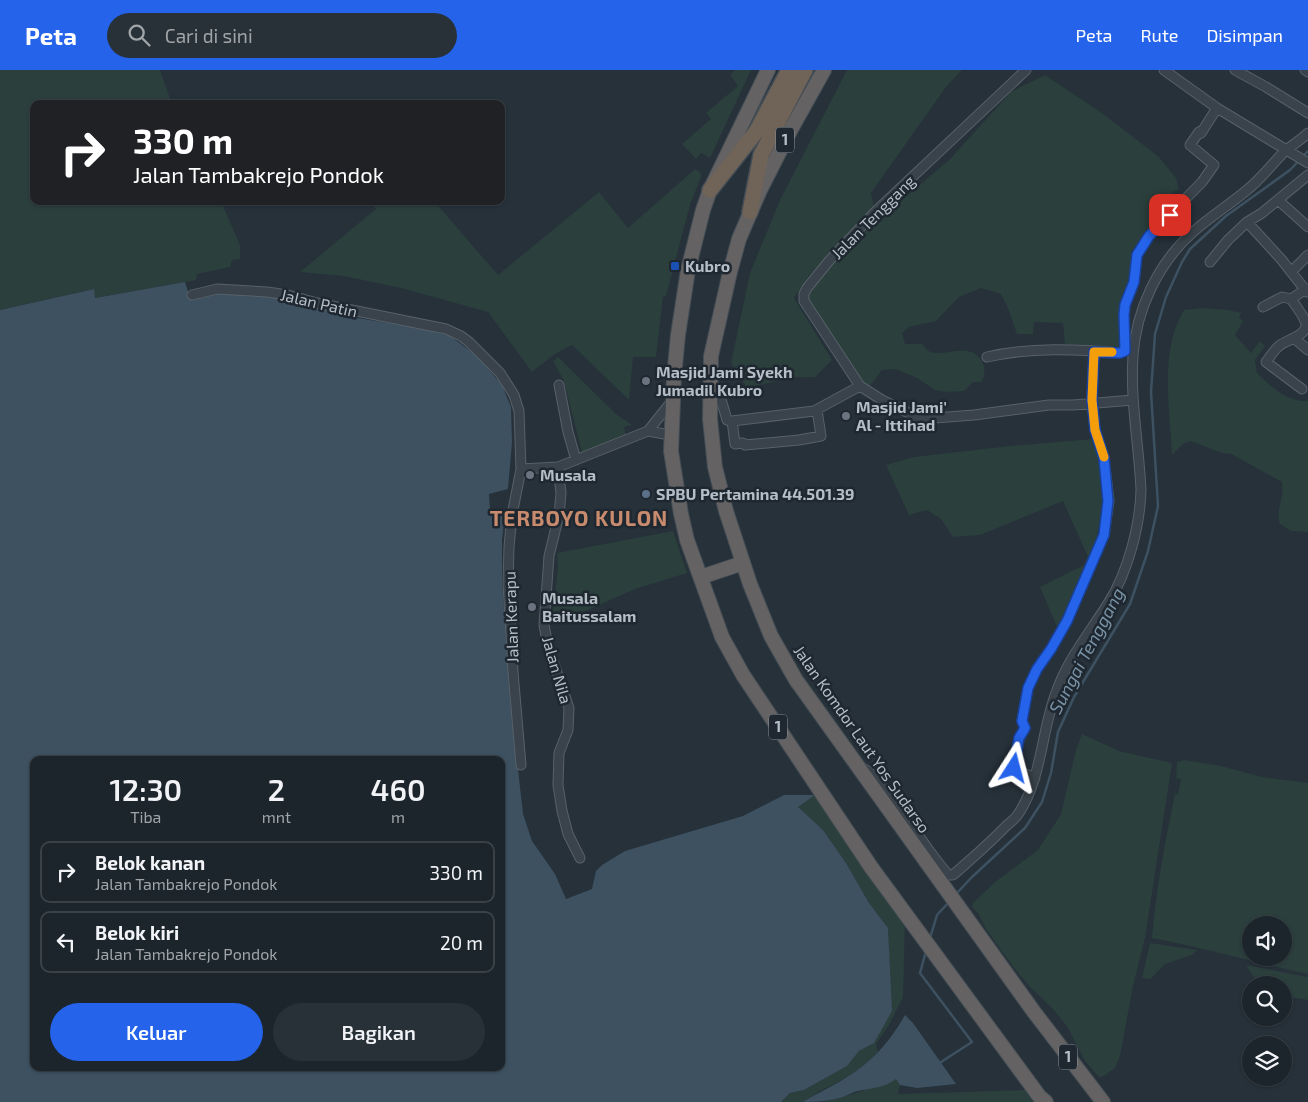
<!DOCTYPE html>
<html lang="id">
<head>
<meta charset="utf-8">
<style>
  body { margin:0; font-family:"Exo 2",sans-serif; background:#293138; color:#f1f3f6; height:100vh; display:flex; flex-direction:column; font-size:19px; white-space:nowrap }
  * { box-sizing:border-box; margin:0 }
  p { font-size:16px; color:#a0a5a9 }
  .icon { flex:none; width:28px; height:28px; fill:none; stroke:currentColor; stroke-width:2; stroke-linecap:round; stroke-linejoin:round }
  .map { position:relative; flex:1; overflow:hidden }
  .details { position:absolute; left:30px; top:686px; width:475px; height:315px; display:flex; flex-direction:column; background:#1c252c; border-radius:10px; box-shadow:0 1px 4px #0004,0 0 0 1px #3a4248 }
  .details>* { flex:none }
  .guide { position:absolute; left:30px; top:30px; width:475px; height:105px; border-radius:10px; box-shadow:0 1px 4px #0004,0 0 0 1px #3a4248; background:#202124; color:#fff; overflow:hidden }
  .tools { position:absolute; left:1242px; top:846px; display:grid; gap:10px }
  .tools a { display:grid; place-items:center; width:50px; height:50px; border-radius:50%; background:#1c252c; box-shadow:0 1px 4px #0004,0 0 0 1px #3a4248; font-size:25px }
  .pin { position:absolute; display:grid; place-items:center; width:42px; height:42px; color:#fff; margin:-21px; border-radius:10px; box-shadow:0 2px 8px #0006 }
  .me { position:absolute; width:55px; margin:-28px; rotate:9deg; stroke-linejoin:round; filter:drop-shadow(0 0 4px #0008) }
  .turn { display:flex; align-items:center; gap:18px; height:105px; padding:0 20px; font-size:22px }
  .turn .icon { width:65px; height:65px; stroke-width:2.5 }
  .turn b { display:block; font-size:35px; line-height:42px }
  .eta { display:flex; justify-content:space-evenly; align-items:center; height:85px; text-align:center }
  .eta b { font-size:30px; font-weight:600; line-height:35px }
  .button { display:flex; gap:10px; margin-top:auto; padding:10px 20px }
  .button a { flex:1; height:58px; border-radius:30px; background:#2563eb; color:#fff; font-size:20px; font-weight:600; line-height:58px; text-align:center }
  .button a+a { background:#293138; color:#f1f3f6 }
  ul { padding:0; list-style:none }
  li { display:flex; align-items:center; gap:15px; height:62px; margin:0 10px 8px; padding:0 10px; border:2px solid #3a4248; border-radius:10px }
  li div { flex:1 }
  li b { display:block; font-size:19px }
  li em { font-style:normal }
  header { display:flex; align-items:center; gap:30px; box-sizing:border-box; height:70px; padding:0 25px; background:#2563eb; color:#fff }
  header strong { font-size:24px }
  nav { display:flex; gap:28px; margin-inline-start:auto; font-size:18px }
  .search { width:350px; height:45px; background:#293138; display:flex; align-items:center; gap:12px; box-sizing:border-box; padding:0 18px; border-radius:28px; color:#a0a5a9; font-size:19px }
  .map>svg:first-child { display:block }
</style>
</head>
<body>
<header>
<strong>Peta</strong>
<div class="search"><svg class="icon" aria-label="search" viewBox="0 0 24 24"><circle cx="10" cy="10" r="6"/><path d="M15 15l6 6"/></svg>Cari di sini</div>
<nav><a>Peta</a><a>Rute</a><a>Disimpan</a></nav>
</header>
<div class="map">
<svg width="1308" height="1032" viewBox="0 0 1308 1032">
  <rect width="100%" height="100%" fill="#26313a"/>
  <path fill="#2b3f3d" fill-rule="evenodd" d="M 0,0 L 160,0 L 172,34 L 34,34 L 34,131 L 221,131 L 240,175 L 240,189 L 232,190 L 230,197 L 197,204 L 196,210 L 95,228 L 93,219 L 0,240 Z
    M 735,0 L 751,0 L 710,88 L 701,83 L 696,89 L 682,74 L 711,49 L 706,43 L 738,16 L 730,5 Z
    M 847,0 L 962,0 L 946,17 L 871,123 L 874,137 L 808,207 L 794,228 L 832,290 L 815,307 L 794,307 L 747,318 L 731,293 L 750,203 L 780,130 Z
    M 1045,5 L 1102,43 L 1159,87 L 1176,108 L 1179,119 L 1172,123 L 1173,137 L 1131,182 L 1133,203 L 1120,238 L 1120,277 L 1065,274 L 1063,253 L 1034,252 L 1033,264 L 1017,264 L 1008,238 L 1001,224 L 981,218 L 959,227 L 936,251 L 909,257 L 902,263 L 905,274 L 922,274 C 925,277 927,280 930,282 C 946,287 970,272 981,290 C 986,299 985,303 982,312 L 973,312 L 964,321 L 946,322 L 935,320 L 917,308 L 896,299 L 882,300 L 870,316 L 853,312 L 804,227 L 810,216 L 847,177 L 950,89 L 1011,22 Z
    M 695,99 L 701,103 L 701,107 L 690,135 L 666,226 L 663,227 L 656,287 L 633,287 L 629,330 L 572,275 L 555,284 L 532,302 L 488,242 L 401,218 L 344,206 L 300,202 L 376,139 L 370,131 L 434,131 L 498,205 L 599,122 L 628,158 Z
    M 1201,238 L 1228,240 L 1241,243 L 1239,247 L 1243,251 L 1235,265 L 1251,283 L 1260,271 L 1265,276 L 1255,290 L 1257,303 C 1270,316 1289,333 1308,331 L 1308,462 L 1291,461 L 1280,454 C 1275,440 1285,427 1282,412 L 1231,384 L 1222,383 L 1191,371 L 1183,374 L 1172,385 C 1170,340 1159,279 1184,240 Z
    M 558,287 L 616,344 L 632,355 L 624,357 L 626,366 L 582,383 L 564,311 L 553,291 Z
    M 1093,369 L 1101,393 L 1104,431 L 1094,480 L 1058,559 L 1040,517 L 1084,495 L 1088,487 L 1063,431 L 980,465 L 953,467 L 941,449 L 927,440 L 909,445 L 886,395 L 914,387 L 1010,376 Z
    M 673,461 L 687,503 L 635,519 L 559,553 L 552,549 L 558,497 L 557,483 Z
    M 1082,664 L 1119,681 L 1172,693 L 1145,868 L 1133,916 L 1120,986 L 1115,998 L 1102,1007 L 1099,1007 L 1085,991 L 1068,958 L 1053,939 L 1030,917 L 1014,898 L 986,859 L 978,843 L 972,837 L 973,833 L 995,812 L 1038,780 L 1061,744 L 1076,680 Z
    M 1184,690 L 1221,696 L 1262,707 L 1308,713 L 1308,904 C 1256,893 1205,878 1152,868 C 1156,819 1165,772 1175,724 L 1178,724 L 1181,709 L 1176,708 L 1177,692 ZM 1251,855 L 1284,855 L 1284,888 L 1251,888 Z
    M 815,725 L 905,852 L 903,927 L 889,955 L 876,974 L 878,982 L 868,993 L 844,1009 L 820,1021 L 803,1032 L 781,1032 L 790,1023 L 804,1020 L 847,996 L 859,981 L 874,973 L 891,940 L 888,858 L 869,833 L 846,793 L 823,760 L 797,737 Z
    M 1150,873 L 1197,880 L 1192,885 L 1165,894 L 1150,909 L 1142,908 Z
    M 1246,895 L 1308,907 L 1308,930 L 1284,926 L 1284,915 C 1262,915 1257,914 1246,895 Z
    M 896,1009 L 900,1015 L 898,1024 L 1025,1020 L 1033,1032 L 821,1032 C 847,1026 871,1019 896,1009 Z"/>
  <path fill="#3d5161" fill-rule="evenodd" d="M 185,212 L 190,228 L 232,221 L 269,224 L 358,248 L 424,259 L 450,266 L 477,286 L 502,315 L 511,337 L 512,372 L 508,419 L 489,424 L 490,441 L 505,440 L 502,470 L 502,510 L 509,618 L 523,744 L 532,771 L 555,804 L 566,829 L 592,819 L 596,801 L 602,795 L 625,781 L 743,746 L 784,725 L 815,725 L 798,737 L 823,760 L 846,793 L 869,833 L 888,858 L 892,941 L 874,973 L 859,981 L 847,996 L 804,1020 L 790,1023 L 781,1032 L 0,1032 L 0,240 L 94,219 L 95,228 ZM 34,690 L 501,690 L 501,998 L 34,998 Z
    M 905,945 L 913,953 L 956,1014 L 917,1018 L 900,1015 L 896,1009 C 884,1018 872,1018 858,1021 C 853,1022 848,1025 843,1027 C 830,1031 817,1032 803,1032 C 817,1023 831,1017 844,1009 C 872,992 889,973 905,945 Z"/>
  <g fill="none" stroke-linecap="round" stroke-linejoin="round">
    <path stroke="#3d5161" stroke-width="2.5" d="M 956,824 L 972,807 L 1025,758 L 1042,732 L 1051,703 L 1058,662 L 1074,627 L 1130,534 L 1148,481 L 1158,436 L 1151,322 L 1155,264 L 1166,227 L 1182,192 L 1190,179 L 1226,146 L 1290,100 L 1308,81
      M 930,868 L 937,845 L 949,832
      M 926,881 L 920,903 L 972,972 L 938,994"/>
    <g stroke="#586169" stroke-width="11">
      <path id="minor" d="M 1164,0 L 1217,38 L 1308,93
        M 1235,0 L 1266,17 L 1308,43
        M 1305,0 L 1308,2
        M 1278,130 L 1308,157
        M 1247,152 L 1281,189 L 1307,222
        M 1210,192 L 1228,170 L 1247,152 L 1262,143 L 1308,105
        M 1291,202 L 1308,185
        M 192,225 L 217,219 L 267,222 L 288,225 L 317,233 L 446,259 L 461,266 L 469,272 L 500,303 L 514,325 L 519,341 L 521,399 L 512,445 L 509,477 L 508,513 L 513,602 L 521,695
        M 1263,237 L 1282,227 L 1291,229
        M 1295,269 L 1308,280
        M 987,287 C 1031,277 1076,279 1120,283 L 1125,281 L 1124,245 L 1125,235 L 1134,212 L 1137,185 L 1149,166 L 1202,112 L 1214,95 L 1190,75 L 1199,62 L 1201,63 L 1217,38
        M 559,315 L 568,362 L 576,390
        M 860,316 L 804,231 L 804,224 L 807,218 L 829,191 L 875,142 L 1026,0
        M 1302,319 L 1266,292 C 1270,287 1274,280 1279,276 C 1285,270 1308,266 1306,253 C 1303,245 1296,236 1291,229 L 1306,219
        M 709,324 L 715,325 L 721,329 L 727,350 L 732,351 L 814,341 L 860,316 L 882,330 L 921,349 L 974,345 L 1049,335 L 1073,335 L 1133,330
        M 732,351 L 735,374 L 743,373 L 745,375 L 799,370 L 821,366 L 817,340
        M 648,361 L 670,365
        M 558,397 L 561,423 L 559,445 L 549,486 L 544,555 L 548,576 L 569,638 L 568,660 L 559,683 L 558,715 L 562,741 L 568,764 L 580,788
        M 521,399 L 558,397 L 648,361 L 672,331
        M 864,699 C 881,703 930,788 949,805 L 953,805 C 971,789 989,774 1006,756 C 1011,752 1016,748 1019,743 C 1043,705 1041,660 1057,620 C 1069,587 1091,561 1109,532 C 1128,501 1140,456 1141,420 C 1139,375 1130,331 1133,286 C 1136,240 1158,193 1193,162 C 1210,147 1229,135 1247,120 C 1261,109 1272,94 1284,82 C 1292,75 1301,70 1308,63
        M 1035,708 L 1014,699 L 1019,669 L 1025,658 L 1022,651 L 1028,618 L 1037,599 L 1051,579 L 1067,551 L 1104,465 L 1109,431 L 1104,388 L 1095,360 L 1092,330 L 1094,282"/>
    </g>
    <g stroke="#454e56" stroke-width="16">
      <path id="trunk" d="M 768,0 L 710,120 L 703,140 L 688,200 L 678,265 L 674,307 L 671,381 L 681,444 L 687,470 L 722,567 L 743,605 L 871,797 L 1039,1026 L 1046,1032
        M 824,0 L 790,61 L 760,120 L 739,169 L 730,202 L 711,286 L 710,349 L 715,397 L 726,441 L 750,514 L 771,566 L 796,610 L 1034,942 L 1103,1032
        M 701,507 L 743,493"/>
    </g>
    <g stroke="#454e56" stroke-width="18">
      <path id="motorway" d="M 710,120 L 756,62 L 789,0
        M 750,142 L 761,85 L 805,0"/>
    </g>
    <use href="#minor" stroke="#3a434b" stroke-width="9"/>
    <use href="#trunk" stroke="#646262" stroke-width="14"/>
    <use href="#motorway" stroke="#706358" stroke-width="15"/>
  </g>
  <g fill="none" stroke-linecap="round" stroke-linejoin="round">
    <g stroke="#184099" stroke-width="12">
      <path id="route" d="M 1014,698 L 1019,668 L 1025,658 L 1022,651 L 1028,618 L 1037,599 L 1051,579 L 1067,551 L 1104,465 L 1108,431 L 1104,388 L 1095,360 L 1092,330 L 1094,282 L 1120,283 L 1125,281 L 1124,245 L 1125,235 L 1134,212 L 1137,185 L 1149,166 L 1170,145"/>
    </g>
    <use href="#route" stroke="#2563eb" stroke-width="9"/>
    <path stroke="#f59e0b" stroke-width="9" d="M 1104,387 L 1095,360 L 1092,330 L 1094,282 L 1112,282"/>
  </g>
  <rect fill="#1a4fb4" stroke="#1f2830" stroke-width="2" x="670" y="191" width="10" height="10" rx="2.5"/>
  <g fill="#6b7280" stroke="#1f2830" stroke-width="2">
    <circle cx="646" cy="311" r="5"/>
    <circle cx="846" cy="346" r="5"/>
    <circle cx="530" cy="405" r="5"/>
    <circle cx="532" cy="537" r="5"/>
  </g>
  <circle fill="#5c6f8a" stroke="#1f2830" stroke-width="2" cx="646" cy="424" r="5"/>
  <g text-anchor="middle" stroke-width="5" stroke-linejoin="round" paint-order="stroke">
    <g fill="#1f2830" stroke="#889199" stroke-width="1">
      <rect x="776" y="57.5" width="18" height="25" rx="4"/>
      <rect x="769" y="644.5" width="18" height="25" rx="4"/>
      <rect x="1059" y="974.5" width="18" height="25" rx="4"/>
    </g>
    <g font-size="15" font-weight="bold" fill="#b5bec6">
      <text x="785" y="75">1</text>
      <text x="778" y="662">1</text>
      <text x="1068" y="992">1</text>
    </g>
    <g font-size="16" fill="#b5bec6" stroke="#1f2830">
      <text transform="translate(873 147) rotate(-45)" y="6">Jalan Tenggang</text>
      <text transform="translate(319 233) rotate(13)" y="6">Jalan Patin</text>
      <text transform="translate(511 547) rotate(-92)" y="6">Jalan Kerapu</text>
      <text transform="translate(557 600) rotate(74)" y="6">Jalan Nila</text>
      <text transform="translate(862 669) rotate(55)" y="6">Jalan Komdor Laut Yos Sudarso</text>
    </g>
    <g font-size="16" font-weight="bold" fill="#b5bec6" stroke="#1f2830" text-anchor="start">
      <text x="685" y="202">Kubro</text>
      <text x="656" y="308">Masjid Jami Syekh<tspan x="656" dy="18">Jumadil Kubro</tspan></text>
      <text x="856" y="343">Masjid Jami'<tspan x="856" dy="18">Al - Ittihad</tspan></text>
      <text x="540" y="411">Musala</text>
      <text x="656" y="430">SPBU Pertamina 44.501.39</text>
      <text x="542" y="534">Musala<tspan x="542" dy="18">Baitussalam</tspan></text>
    </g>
    <g font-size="18" font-style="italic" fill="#7992a6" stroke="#1f2830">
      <text transform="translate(1087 581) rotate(-62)" y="6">Sungai Tenggang</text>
    </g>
    <g font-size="21" font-weight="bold" letter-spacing="1" fill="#c88b6e" stroke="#1f2830">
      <text x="579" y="456">TERBOYO KULON</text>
    </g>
  </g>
</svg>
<div class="tools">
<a><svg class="icon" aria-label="sound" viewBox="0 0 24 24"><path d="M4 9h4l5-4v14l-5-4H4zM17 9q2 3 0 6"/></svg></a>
<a><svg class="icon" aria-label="search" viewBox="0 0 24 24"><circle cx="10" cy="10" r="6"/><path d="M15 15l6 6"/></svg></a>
<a><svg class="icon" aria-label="layers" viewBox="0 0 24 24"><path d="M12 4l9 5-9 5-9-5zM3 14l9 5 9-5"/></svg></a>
</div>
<div class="pin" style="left:1170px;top:145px;background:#d93025"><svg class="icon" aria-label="arrive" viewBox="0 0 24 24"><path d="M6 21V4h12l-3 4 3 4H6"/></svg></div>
<svg class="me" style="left:1014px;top:698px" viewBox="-20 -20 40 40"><path d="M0-17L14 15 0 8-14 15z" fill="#2563eb" stroke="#fff" stroke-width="4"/></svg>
<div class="guide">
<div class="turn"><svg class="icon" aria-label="right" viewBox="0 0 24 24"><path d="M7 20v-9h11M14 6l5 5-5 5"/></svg><div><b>330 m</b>Jalan Tambakrejo Pondok</div></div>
</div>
<section class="details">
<div class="eta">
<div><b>12:30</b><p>Tiba</p></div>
<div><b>2</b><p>mnt</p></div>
<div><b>460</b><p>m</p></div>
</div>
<ul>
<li><svg class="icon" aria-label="right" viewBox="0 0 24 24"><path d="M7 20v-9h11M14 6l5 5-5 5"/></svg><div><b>Belok kanan</b><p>Jalan Tambakrejo Pondok</p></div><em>330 m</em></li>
<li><svg class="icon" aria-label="left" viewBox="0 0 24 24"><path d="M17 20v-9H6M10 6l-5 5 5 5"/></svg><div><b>Belok kiri</b><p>Jalan Tambakrejo Pondok</p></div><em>20 m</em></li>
</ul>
<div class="button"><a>Keluar</a><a>Bagikan</a></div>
</section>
</div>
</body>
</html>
